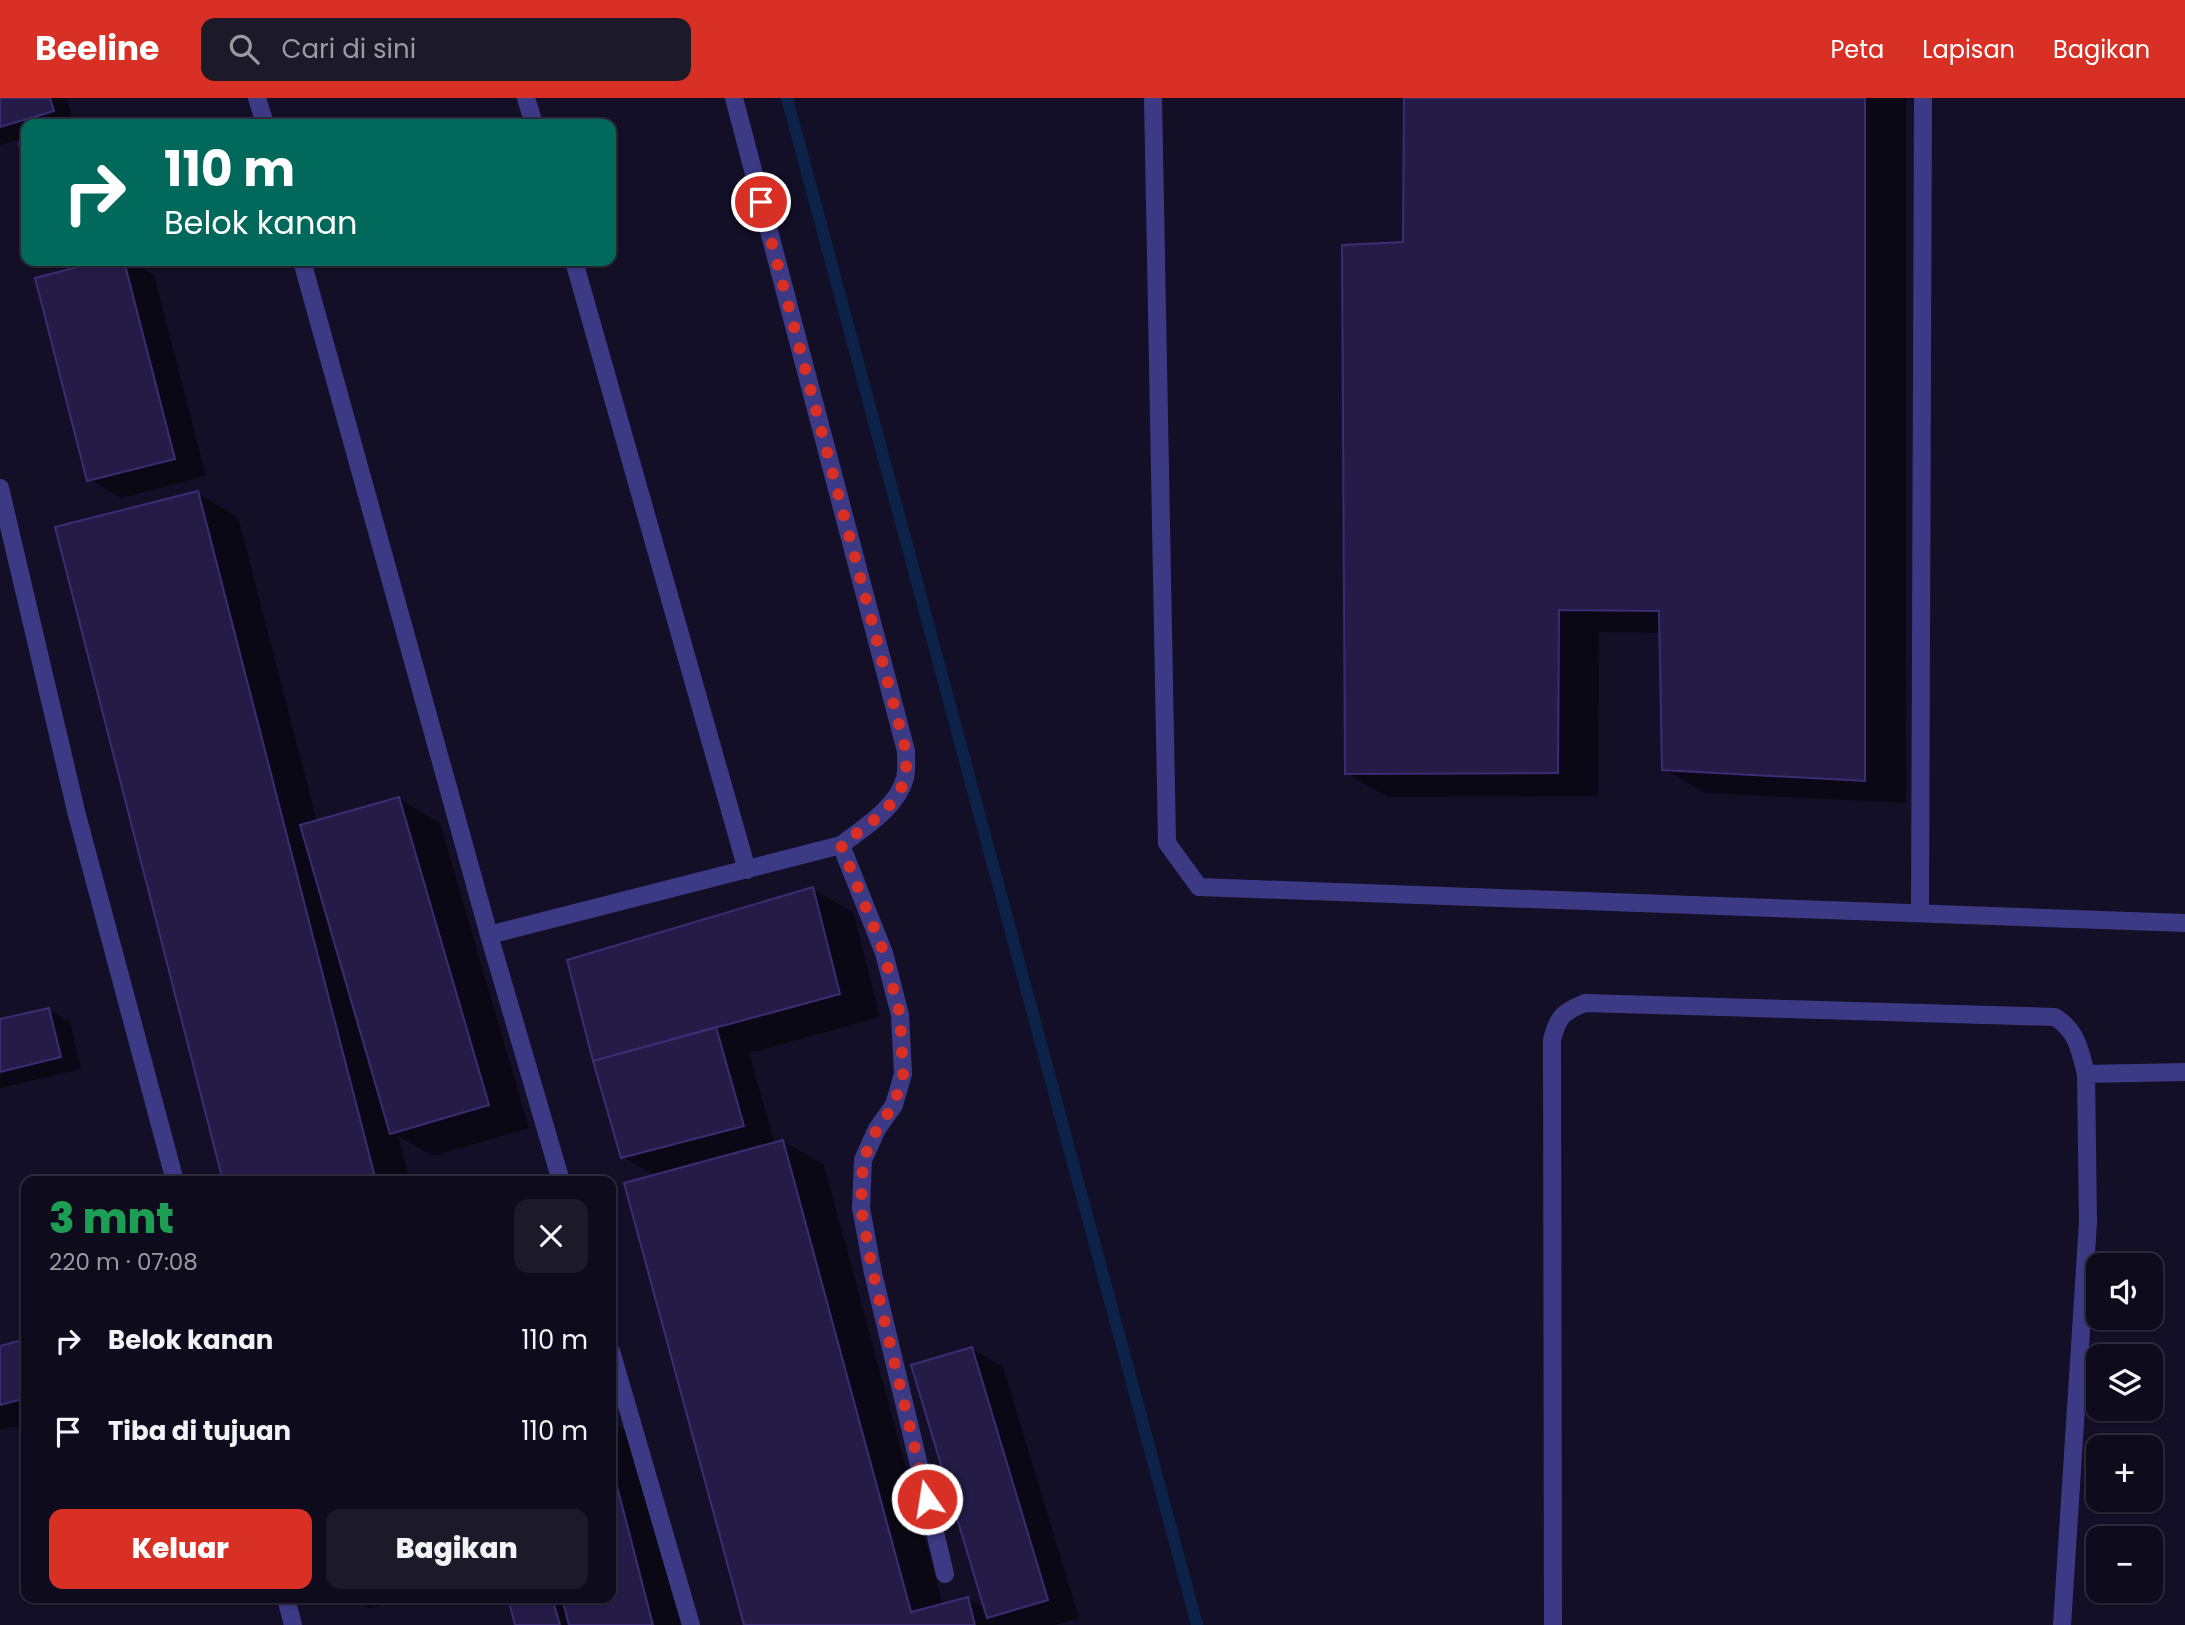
<!DOCTYPE html>
<html lang="id">
<head>
<meta charset="utf-8">
<style>
  body { margin:0; font-family:Poppins,sans-serif; background:#1c1929; color:#f1f3f6; height:100vh; display:flex; flex-direction:column; font-size:26px; white-space:nowrap }
  * { box-sizing:border-box; margin:0 }
  p { font-size:23px; color:#9b9ba3 }
  .icon { flex:none; width:38px; height:38px; fill:none; stroke:currentColor; stroke-width:2; stroke-linecap:round; stroke-linejoin:round }
  .map { position:relative; flex:1; overflow:hidden }
  .side { position:absolute; left:21px; top:1078px; width:595px; height:427px; display:flex; flex-direction:column; background:#0e0b1c; border-radius:14px; box-shadow:0 2px 5px #0004,0 0 0 2px #2e2b3b }
  .side>* { flex:none }
  .banner { position:absolute; left:21px; top:21px; width:595px; height:147px; border-radius:14px; box-shadow:0 2px 5px #0004,0 0 0 2px #2e2b3b; background:#00695c; color:#fff; overflow:hidden }
  .controls { position:absolute; left:2086px; top:1155px; display:grid; gap:14px }
  .controls a { display:grid; place-items:center; width:77px; height:77px; border-radius:14px; background:#0e0b1c; box-shadow:0 2px 5px #0004,0 0 0 2px #2e2b3b; font-size:35px }
  .pin { position:absolute; display:grid; place-items:center; width:60px; height:60px; color:#fff; margin:-30px; border:4px solid #fff; border-radius:50%; box-shadow:0 2px 7px #0007 }
  .me { position:absolute; width:77px; margin:-38px; rotate:347deg; stroke-linejoin:round; filter:drop-shadow(0 0 5px #0008) }
  .turn { display:flex; align-items:center; gap:24px; height:147px; padding:0 28px; font-size:32px }
  .turn .icon { width:91px; height:91px; stroke-width:2.5 }
  .turn b { display:block; font-size:49px; line-height:60px }
  .round { display:grid; place-items:center; flex:none; width:74px; height:74px; border-radius:14px; background:#1c1929 }
  .summary { display:flex; align-items:center; justify-content:space-between; height:119px; padding:0 28px }
  h1 { font-size:42px; font-weight:800; line-height:52px; color:#1e9e55 }
  .button { display:flex; gap:14px; margin-top:auto; padding:14px 28px }
  .button a { flex:1; height:80px; border-radius:14px; background:#d93025; color:#fff; font-size:28px; font-weight:800; line-height:80px; text-align:center }
  .button a+a { background:#1c1929; color:#f1f3f6 }
  ul { padding:0; list-style:none }
  li { display:flex; align-items:center; gap:21px; height:91px; padding:0 28px }
  li div { flex:1 }
  li b { display:block; font-size:26px }
  li em { font-style:normal }
  header { display:flex; align-items:center; gap:42px; box-sizing:border-box; height:98px; padding:0 35px; background:#d93025; color:#fff }
  header strong { font-size:33px }
  nav { display:flex; gap:38px; margin-inline-start:auto; font-size:24px }
  .search { width:490px; height:63px; background:#1c1929; display:flex; align-items:center; gap:18px; box-sizing:border-box; padding:0 24px; border-radius:14px; color:#9b9ba3; font-size:26px }
  .map>svg:first-child { display:block }
</style>
</head>
<body>
<header>
<strong>Beeline</strong>
<div class="search"><svg class="icon" aria-label="search" viewBox="0 0 24 24"><circle cx="10" cy="10" r="6"/><path d="M15 15l6 6"/></svg>Cari di sini</div>
<nav><a>Peta</a><a>Lapisan</a><a>Bagikan</a></nav>
</header>
<div class="map">
<svg width="2185" height="1527" viewBox="0 0 2185 1527">
  <rect width="100%" height="100%" fill="#130f26"/>
  <path fill="#0007" d="M 0,0 L 67,0 L 74,25 L 26,26 L 26,39 L 0,47 Z
    M 1405,0 L 1906,0 L 1906,705 L 1705,695 L 1664,671 L 1661,535 L 1599,534 L 1598,698 L 1387,699 L 1346,675 L 1405,146 Z
    M 108,163 L 129,163 L 154,177 L 206,378 L 121,400 L 89,381 L 37,181 Z
    M 197,395 L 238,419 L 317,724 L 399,701 L 440,725 L 529,1030 L 433,1058 L 398,1038 L 410,1083 L 225,1083 L 57,431 Z
    M 812,791 L 853,814 L 880,919 L 749,955 L 775,1046 L 783,1043 L 824,1067 L 943,1507 L 968,1501 L 986,1511 L 972,1251 L 1003,1269 L 1079,1520 L 1054,1527 L 746,1527 L 656,1078 L 622,1059 Z
    M 48,912 L 70,924 L 81,971 L 0,990 L 0,923 Z
    M 26,1243 L 26,1326 L 0,1332 L 0,1249 Z
    M 611,1324 L 638,1340 L 687,1527 L 517,1527 L 510,1500 L 611,1500 Z
    M 353,1500 L 409,1500 L 370,1510 Z"/>
  <g fill="none" stroke-linecap="round" stroke-linejoin="round">
    <path stroke="#0c2248" stroke-width="12" d="M 787,0 L 1197,1527"/>
  </g>
  <path fill="#241b47" stroke="#3b2d73" stroke-width="2" d="M 0,0 L 50,0 L 54,13 L 0,29 Z
    M 1404,0 L 1865,0 L 1865,683 L 1662,672 L 1659,513 L 1559,512 L 1558,675 L 1345,676 L 1342,147 L 1403,144 Z
    M 26,44 L 26,72 L 19,46 Z
    M 101,163 L 124,163 L 175,361 L 87,383 L 35,180 Z
    M 198,393 L 376,1083 L 223,1083 L 55,429 Z
    M 399,699 L 489,1007 L 390,1036 L 300,727 Z
    M 813,789 L 840,896 L 593,963 L 567,862 Z
    M 49,910 L 61,959 L 0,974 L 0,921 Z
    M 716,929 L 744,1028 L 621,1060 L 593,963 Z
    M 783,1042 L 911,1514 L 968,1499 L 975,1527 L 744,1527 L 624,1085 Z
    M 26,1241 L 26,1300 L 0,1307 L 0,1248 Z
    M 972,1249 L 1048,1502 L 987,1520 L 911,1267 Z
    M 611,1365 L 653,1527 L 569,1527 L 562,1500 L 611,1500 Z
    M 508,1500 L 552,1500 L 560,1527 L 515,1527 Z"/>
  <g fill="none" stroke-linecap="round" stroke-linejoin="round">
    <path stroke="#3d3a85" stroke-width="18" d="M 257,0 L 265,26
      M 526,0 L 534,26
      M 1153,0 L 1167,745 L 1199,789 L 2185,825
      M 302,163 L 489,837 L 561,1083
      M 574,163 L 747,772
      M 0,390 L 77,717 L 175,1083
      M 841,747 L 884,855 L 900,917 L 903,976 L 894,1007 L 877,1031 L 863,1062 L 861,1110 L 873,1175 L 945,1476
      M 1920,814 L 1923,0
      M 489,837 L 841,747 C 863,730 897,710 905,680 C 907,672 906,661 906,653 L 734,0
      M 611,1253 L 691,1527
      M 286,1500 L 293,1527
      M 1553,1527 L 1552,942 C 1558,918 1563,914 1585,905 L 2055,919 C 2077,933 2080,952 2086,976 L 2185,974
      M 2062,1527 L 2088,1124 L 2086,976"/>
  </g>
  <g fill="none" stroke-linecap="round" stroke-linejoin="round">
    <path stroke="#d93025" stroke-width="12" stroke-dasharray="0 21.6" d="M 761,104 L 906,653 C 906,661 907,672 905,680 C 897,710 863,730 841,747 L 884,855 L 900,917 L 903,976 L 894,1007 L 877,1031 L 863,1062 L 861,1110 L 873,1175 L 927,1401"/>
  </g>
</svg>
<div class="controls">
<a><svg class="icon" aria-label="sound" viewBox="0 0 24 24"><path d="M4 9h4l5-4v14l-5-4H4zM17 9q2 3 0 6"/></svg></a>
<a><svg class="icon" aria-label="layers" viewBox="0 0 24 24"><path d="M12 4l9 5-9 5-9-5zM3 14l9 5 9-5"/></svg></a>
<a>+</a>
<a>−</a>
</div>
<div class="pin" style="left:761px;top:104px;background:#d93025"><svg class="icon" aria-label="arrive" viewBox="0 0 24 24"><path d="M6 21V4h12l-3 4 3 4H6"/></svg></div>
<svg class="me" style="left:927px;top:1401px" viewBox="-20 -20 40 40"><circle r="17" fill="#d93025" stroke="#fff" stroke-width="3"/><path d="M0-11L8 9 0 5-8 9z" fill="#fff"/></svg>
<div class="banner">
<div class="turn"><svg class="icon" aria-label="right" viewBox="0 0 24 24"><path d="M7 20v-9h11M14 6l5 5-5 5"/></svg><div><b>110 m</b>Belok kanan</div></div>
</div>
<section class="side">
<div class="summary"><div><h1>3 mnt</h1><p>220 m · 07:08</p></div><a class="round"><svg class="icon" aria-label="close" viewBox="0 0 24 24"><path d="M6 6l12 12M18 6L6 18"/></svg></a></div>
<ul>
<li><svg class="icon" aria-label="right" viewBox="0 0 24 24"><path d="M7 20v-9h11M14 6l5 5-5 5"/></svg><div><b>Belok kanan</b></div><em>110 m</em></li>
<li><svg class="icon" aria-label="arrive" viewBox="0 0 24 24"><path d="M6 21V4h12l-3 4 3 4H6"/></svg><div><b>Tiba di tujuan</b></div><em>110 m</em></li>
</ul>
<div class="button"><a>Keluar</a><a>Bagikan</a></div>
</section>
</div>
</body>
</html>
